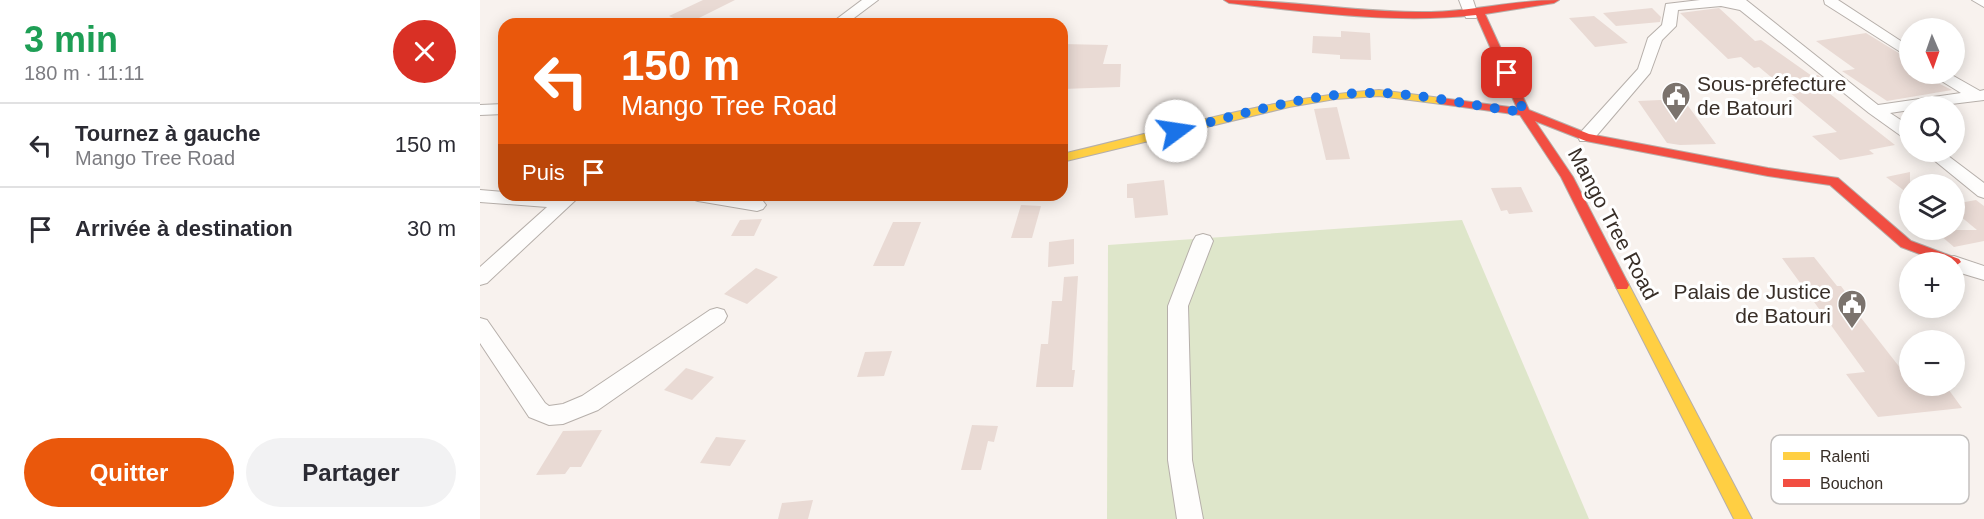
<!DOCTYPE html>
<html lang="fr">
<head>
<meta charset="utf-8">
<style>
  body { margin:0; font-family:Arial,sans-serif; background:#f2f2f3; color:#2b2b33; height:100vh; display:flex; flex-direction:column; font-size:22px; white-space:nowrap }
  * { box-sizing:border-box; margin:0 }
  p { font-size:20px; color:#7c7c81 }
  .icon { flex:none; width:33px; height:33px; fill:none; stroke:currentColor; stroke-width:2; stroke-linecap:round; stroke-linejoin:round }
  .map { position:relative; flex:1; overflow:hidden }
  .side { display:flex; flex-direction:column; background:#fff; width:480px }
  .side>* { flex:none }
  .top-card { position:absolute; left:18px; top:18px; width:570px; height:183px; border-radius:18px; box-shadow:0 3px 15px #0003; background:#ea580c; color:#fff; overflow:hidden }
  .needle { width:39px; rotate:178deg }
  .fabs { position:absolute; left:1419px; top:18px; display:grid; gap:12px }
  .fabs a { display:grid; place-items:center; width:66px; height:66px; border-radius:50%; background:#fff; box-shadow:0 3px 15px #0003; font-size:30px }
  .pin { position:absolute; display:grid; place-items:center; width:51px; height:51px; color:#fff; margin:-26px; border-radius:12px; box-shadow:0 3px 9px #0006 }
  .me { position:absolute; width:66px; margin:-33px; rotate:76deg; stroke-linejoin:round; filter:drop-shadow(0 0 4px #0008) }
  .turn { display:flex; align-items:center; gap:21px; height:126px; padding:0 24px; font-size:27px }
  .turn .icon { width:78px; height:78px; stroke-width:2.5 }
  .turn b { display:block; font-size:42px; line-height:51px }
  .then { display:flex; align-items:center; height:57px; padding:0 24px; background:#0003; gap:12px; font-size:22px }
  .round { display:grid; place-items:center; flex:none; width:63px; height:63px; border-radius:32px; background:#f2f2f3 }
  .overview { display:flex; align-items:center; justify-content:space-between; height:102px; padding:0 24px }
  h1 { font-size:36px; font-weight:800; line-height:45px; color:#1e9e55 }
  .cta { display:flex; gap:12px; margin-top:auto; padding:12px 24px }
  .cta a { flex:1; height:69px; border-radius:36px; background:#ea580c; color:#fff; font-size:24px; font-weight:800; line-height:69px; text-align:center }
  .cta a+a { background:#f2f2f3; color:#2b2b33 }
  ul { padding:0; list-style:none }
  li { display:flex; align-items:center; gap:18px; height:84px; padding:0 24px; border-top:2px solid #e1e1e2 }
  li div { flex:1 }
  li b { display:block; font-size:22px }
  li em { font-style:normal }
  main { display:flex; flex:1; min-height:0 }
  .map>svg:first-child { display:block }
</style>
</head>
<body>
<main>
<section class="side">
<div class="overview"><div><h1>3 min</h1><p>180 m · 11:11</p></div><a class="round" style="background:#d93025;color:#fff"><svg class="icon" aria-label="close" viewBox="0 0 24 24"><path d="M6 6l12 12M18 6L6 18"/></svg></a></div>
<ul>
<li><svg class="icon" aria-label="left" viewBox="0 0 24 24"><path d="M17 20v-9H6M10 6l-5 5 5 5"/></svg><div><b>Tournez à gauche</b><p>Mango Tree Road</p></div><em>150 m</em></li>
<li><svg class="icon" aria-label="arrive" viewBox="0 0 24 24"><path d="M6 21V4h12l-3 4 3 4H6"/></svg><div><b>Arrivée à destination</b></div><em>30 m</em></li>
</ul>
<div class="cta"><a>Quitter</a><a>Partager</a></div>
</section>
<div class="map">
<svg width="1504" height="519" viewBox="0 0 1504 519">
  <rect width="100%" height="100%" fill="#f8f2ee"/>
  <path fill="#dee6ca" d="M 982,220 L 1109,519 L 627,519 L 628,245 Z"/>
  <path fill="#e9dad4" d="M 223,0 L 255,0 L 207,24 L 189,16 Z
    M 1172,8 L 1181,17 L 1180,22 L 1136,26 L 1123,13 Z
    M 1239,8 L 1275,41 L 1281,40 L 1332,76 L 1338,75 L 1349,84 L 1345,90 L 1415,145 L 1389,150 L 1394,154 L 1360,160 L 1332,136 L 1357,132 L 1279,67 L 1274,68 L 1261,57 L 1248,59 L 1200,13 Z
    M 1114,16 L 1148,43 L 1115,47 L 1089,18 Z
    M 861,31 L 890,33 L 891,60 L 860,59 L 860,55 L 832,53 L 833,36 L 861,37 Z
    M 1386,33 L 1430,60 L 1430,74 L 1440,74 L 1472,90 L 1407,101 L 1362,71 L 1375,69 L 1336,41 Z
    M 582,44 L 628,45 L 623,64 L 641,64 L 640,87 L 582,89 Z
    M 1203,99 L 1236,144 L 1200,145 L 1187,143 L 1158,101 Z
    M 857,107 L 870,159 L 846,160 L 834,109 Z
    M 1430,172 L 1430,195 L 1406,177 Z
    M 684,180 L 688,215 L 655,218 L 653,198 L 647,198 L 647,184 Z
    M 1041,187 L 1053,212 L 1029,214 L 1027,210 L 1021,211 L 1011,188 Z
    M 1496,200 L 1504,206 L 1504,241 L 1474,247 L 1454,230 L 1497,230 L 1474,211 L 1474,204 Z
    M 541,205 L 561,206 L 552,238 L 531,238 Z
    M 282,219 L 274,236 L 251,236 L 260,220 Z
    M 413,222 L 441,222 L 424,266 L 393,266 Z
    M 594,239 L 594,264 L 568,267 L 569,242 Z
    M 1334,257 L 1357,286 L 1361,286 L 1375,305 L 1371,305 L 1421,369 L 1430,369 L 1430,386 L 1466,386 L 1482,408 L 1398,417 L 1366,374 L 1385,372 L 1302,258 Z
    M 276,268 L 298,277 L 267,304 L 244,294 Z
    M 598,276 L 592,370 L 595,370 L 593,387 L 556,387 L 561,344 L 568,344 L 572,301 L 582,301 L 584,277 Z
    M 412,351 L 404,376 L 377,377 L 385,352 Z
    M 206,368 L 234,377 L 212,400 L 184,390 Z
    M 492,425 L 518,426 L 514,442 L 508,441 L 501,470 L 481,470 Z
    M 122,430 L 101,467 L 90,467 L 85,474 L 56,475 L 83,431 Z
    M 236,437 L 266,440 L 250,466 L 220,463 Z
    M 333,500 L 328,519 L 298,519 L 302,503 Z"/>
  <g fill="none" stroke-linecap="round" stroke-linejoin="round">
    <g stroke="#b6afaa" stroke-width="2">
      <path id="street" d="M 382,0 L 398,0 L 366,24 L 350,24 Z
        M 979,0 L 993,0 L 998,15 L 996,18 L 986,18 Z
        M 1220,0 L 1266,0 L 1398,105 L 1481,93 L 1455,77 L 1453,74 L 1470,74 L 1500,91 L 1504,90 L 1504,100 L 1455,106 L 1430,106 L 1430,110 L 1410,113 L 1430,126 L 1430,139 L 1424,138 L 1389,113 L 1260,10 L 1241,6 L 1198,10 L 1196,26 L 1182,40 L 1170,73 L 1112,141 L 1100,141 L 1098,137 L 1100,133 L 1158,69 L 1168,38 L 1182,25 L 1186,4 Z
        M 1344,0 L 1358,0 L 1430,47 L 1430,58 L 1345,4 Z
        M 1492,0 L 1504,0 L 1504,7 Z
        M 24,104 L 24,114 L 0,115 L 0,105 Z
        M 1444,152 L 1463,152 L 1504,183 L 1504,198 L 1498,196 Z
        M 0,190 L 24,192 L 24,195 L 101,195 L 7,283 L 0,285 L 0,267 L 67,207 L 0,202 Z
        M 209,195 L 254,195 L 283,201 L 286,205 L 283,209 L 277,211 L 218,201 L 212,199 Z
        M 419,195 L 438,195 L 435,199 L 422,199 Z
        M 723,234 L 730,236 L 733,241 L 708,306 L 712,460 L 723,519 L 697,519 L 688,460 L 688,306 L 713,241 L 716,236 Z
        M 1474,256 L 1504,266 L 1504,280 L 1474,271 L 1474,262 L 1464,262 L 1467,258 Z
        M 237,308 L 244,310 L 247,316 L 244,322 L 118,410 L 83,424 L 69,425 L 49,417 L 0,343 L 0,318 L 7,320 L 65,403 L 69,406 L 83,404 L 102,396 L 230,310 Z"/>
    </g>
    <g stroke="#b6afaa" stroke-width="2">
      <path id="slow" d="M 899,90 L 961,98 L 967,101 L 961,104 L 899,96 L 855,99 L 809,107 L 582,162 L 582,154 C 686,130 792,97 899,90 Z
        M 1142,280 L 1147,281 L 1149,285 L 1272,519 L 1254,519 L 1135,285 L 1137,281 Z"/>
    </g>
    <g stroke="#b6afaa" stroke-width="2">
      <path id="jam" d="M 744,0 C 813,0 881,13 951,12 C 994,11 1036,0 1079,0 L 1074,3 L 1005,14 L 1049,110 L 1109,134 L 1288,168 L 1358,178 L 1431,241 L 1479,259 L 1481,262 L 1474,267 L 1474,262 L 1461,262 L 1421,247 L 1350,185 L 1288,176 L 1106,141 L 1055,121 L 1093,177 L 1149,285 L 1147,289 L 1137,289 L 1081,177 L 1040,115 L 961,104 L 955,101 L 961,98 L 1037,108 L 996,15 C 914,24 830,12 749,3 Z"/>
    </g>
    <use href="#street" fill="#fefdfc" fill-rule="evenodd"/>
    <use href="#slow" fill="#ffcf43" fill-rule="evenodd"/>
    <use href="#jam" fill="#f24e42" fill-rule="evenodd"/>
  </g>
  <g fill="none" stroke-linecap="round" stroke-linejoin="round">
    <path stroke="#1a73e8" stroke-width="10" stroke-dasharray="0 18" d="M 696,131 C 760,115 833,91 899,93 C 947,94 996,107 1044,112 L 1027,73"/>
  </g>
  <defs>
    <g id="civic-pin" transform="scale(1.5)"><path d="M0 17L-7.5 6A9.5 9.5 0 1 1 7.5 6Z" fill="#7b736d" stroke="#fff"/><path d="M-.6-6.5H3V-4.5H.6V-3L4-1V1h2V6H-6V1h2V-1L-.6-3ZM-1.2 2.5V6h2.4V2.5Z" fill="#fff"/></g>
  </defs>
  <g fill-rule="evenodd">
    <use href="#civic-pin" x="1196" y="96"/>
    <use href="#civic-pin" x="1372" y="304"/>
  </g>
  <g text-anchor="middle" stroke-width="6" stroke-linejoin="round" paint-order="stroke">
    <g font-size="21" fill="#382e27" stroke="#fff" text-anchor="start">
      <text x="1217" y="91">Sous-préfecture<tspan x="1217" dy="24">de Batouri</tspan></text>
      <text x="1351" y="299" text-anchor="end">Palais de Justice<tspan x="1351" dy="24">de Batouri</tspan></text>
    </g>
    <g font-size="21" fill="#382e27" stroke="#fff">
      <text transform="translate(1133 224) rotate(62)" y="7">Mango Tree Road</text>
    </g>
  </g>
  <rect x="1291" y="435" width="198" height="69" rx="9" fill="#fff" stroke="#c3c0be" stroke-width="1.5"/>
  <rect x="1303" y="452" width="27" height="8" fill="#ffcf43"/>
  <rect x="1303" y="479" width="27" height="8" fill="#f24e42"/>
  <g font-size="16" fill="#382e27">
    <text x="1340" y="462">Ralenti</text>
    <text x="1340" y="489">Bouchon</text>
  </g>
</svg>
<div class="fabs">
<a><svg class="needle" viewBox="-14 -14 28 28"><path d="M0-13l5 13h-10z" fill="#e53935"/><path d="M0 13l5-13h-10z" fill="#7c7c81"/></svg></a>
<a><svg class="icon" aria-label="search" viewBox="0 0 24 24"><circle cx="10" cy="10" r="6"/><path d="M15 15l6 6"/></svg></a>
<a><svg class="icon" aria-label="layers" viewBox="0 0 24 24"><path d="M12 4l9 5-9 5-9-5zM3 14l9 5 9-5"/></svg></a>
<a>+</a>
<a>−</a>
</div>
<div class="pin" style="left:1027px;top:73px;background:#d93025"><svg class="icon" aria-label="arrive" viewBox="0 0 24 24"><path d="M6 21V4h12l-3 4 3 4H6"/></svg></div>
<svg class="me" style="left:696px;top:131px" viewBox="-20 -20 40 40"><circle r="19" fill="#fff"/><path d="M0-13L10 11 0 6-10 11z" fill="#1a73e8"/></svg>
<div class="top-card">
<div class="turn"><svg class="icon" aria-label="left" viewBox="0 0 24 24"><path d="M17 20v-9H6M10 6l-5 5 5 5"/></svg><div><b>150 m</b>Mango Tree Road</div></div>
<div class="then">Puis<svg class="icon" aria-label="arrive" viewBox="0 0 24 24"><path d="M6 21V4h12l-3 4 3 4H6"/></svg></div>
</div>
</div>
</main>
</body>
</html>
